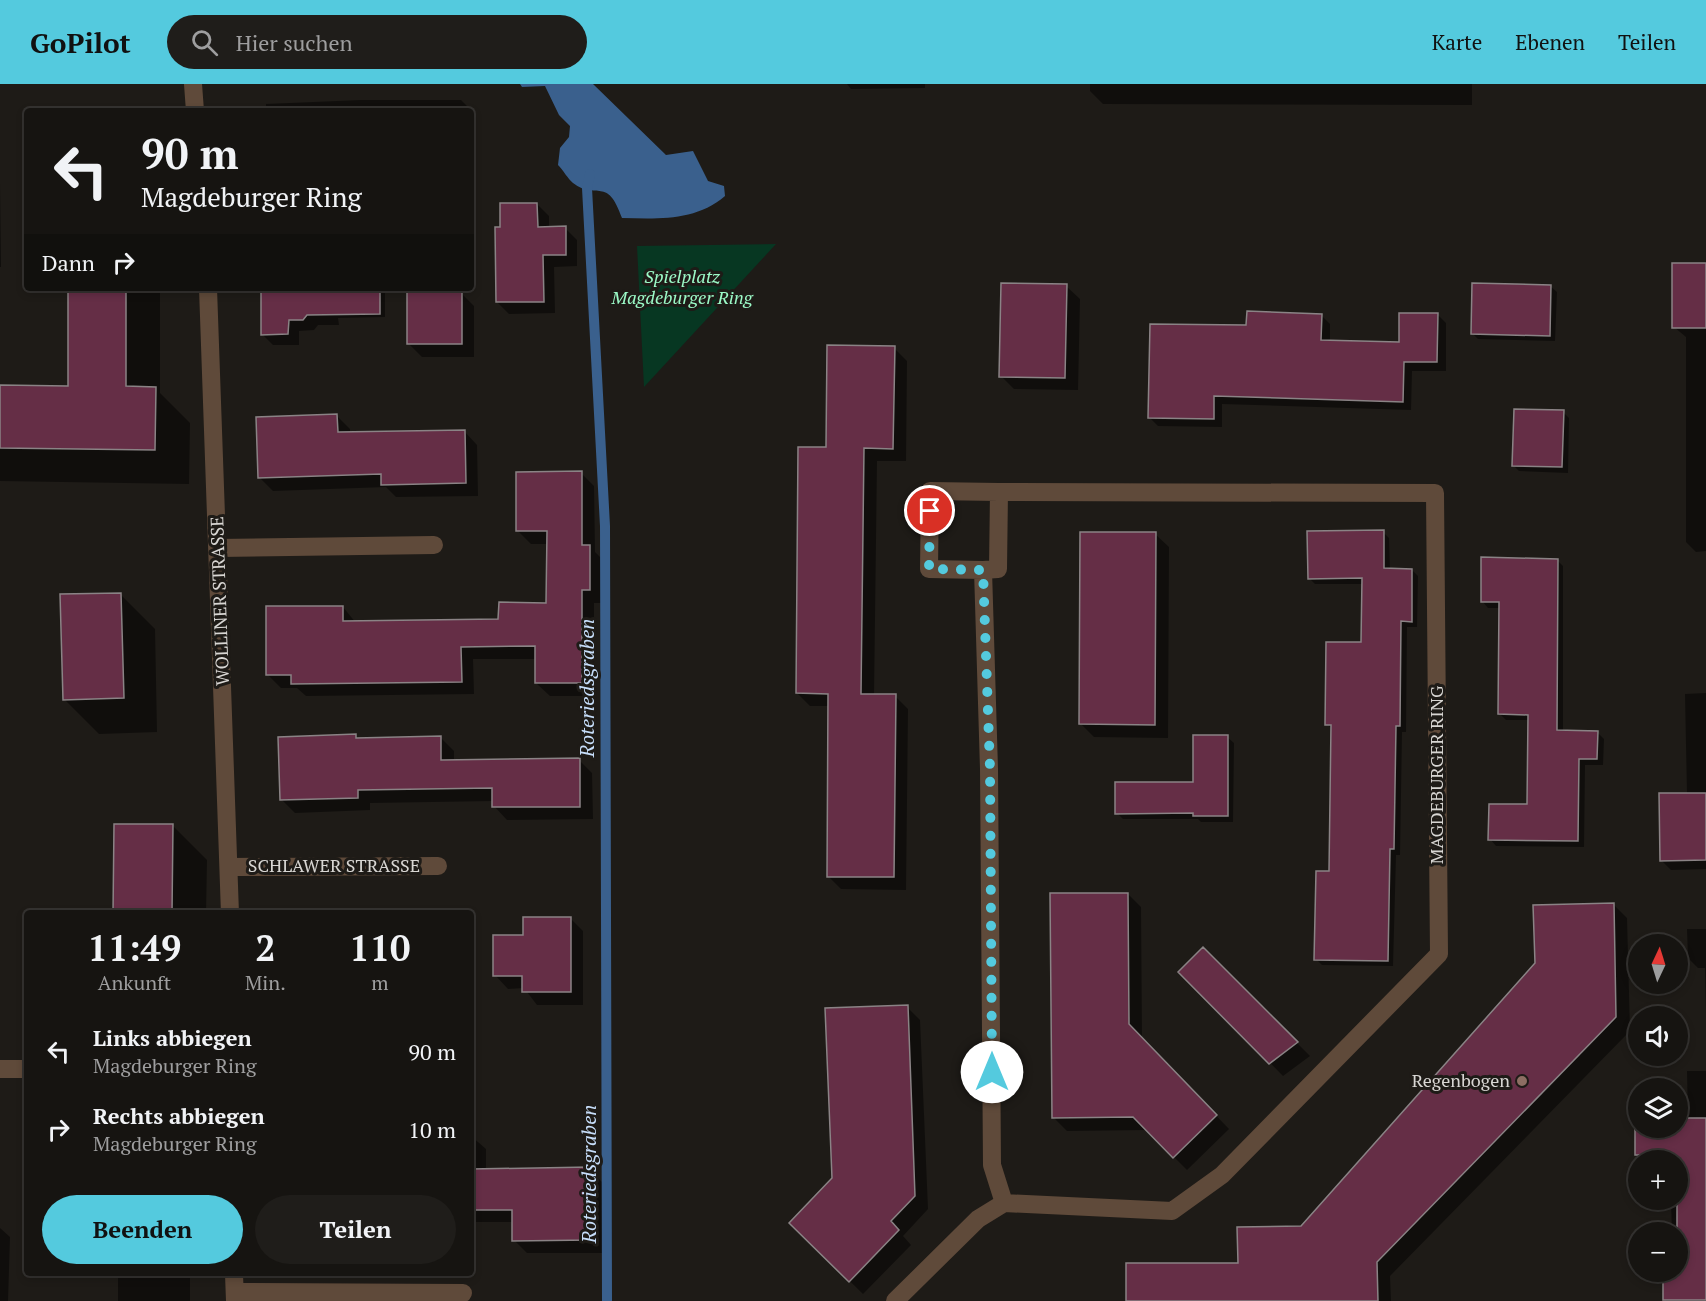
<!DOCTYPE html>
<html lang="de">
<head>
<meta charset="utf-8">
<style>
  body { margin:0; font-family:"PT Serif",serif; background:#1f1d1a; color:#f1f3f6; height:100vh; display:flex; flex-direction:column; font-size:22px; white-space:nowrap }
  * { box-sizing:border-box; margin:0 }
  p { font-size:20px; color:#9e9e9f }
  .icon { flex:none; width:33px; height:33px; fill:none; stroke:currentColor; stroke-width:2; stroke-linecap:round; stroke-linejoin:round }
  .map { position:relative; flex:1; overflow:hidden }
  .side { position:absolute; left:24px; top:826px; width:450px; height:366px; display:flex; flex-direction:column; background:#161411; border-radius:6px; box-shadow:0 3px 9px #0003,0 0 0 2px #353331 }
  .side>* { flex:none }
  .top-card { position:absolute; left:24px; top:24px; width:450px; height:183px; border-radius:6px; box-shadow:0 3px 9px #0003,0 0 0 2px #353331; background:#161411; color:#f1f3f6; overflow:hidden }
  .needle { width:39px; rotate:4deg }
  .controls { position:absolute; left:1628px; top:850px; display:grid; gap:12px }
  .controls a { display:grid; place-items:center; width:60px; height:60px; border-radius:50%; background:#161411; box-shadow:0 3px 9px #0003,0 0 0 2px #353331; font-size:30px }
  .pin { position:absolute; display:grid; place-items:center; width:51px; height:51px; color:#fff; margin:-26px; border:3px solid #fff; border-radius:50%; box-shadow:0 2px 6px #0007 }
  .me { position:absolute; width:66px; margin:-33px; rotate:0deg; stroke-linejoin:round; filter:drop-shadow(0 0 4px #0008) }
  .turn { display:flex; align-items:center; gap:21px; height:126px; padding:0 18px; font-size:27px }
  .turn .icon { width:78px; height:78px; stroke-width:2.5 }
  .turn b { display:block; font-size:42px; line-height:51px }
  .then { display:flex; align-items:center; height:57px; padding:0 18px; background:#0003; gap:12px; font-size:22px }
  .eta { display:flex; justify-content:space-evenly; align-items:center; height:102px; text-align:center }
  .eta b { font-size:36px; font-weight:800; line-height:42px }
  .action { display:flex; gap:12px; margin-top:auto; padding:12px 18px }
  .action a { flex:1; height:69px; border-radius:36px; background:#54cade; color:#111; font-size:24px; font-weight:800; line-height:69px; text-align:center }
  .action a+a { background:#1f1d1a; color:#f1f3f6 }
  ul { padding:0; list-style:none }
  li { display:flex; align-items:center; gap:18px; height:78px; padding:0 18px }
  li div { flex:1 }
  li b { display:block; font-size:22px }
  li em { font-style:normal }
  header { display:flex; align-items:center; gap:36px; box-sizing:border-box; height:84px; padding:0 30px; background:#54cade; color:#111 }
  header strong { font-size:28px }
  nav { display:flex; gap:33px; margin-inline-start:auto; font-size:21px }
  .search { width:420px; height:54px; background:#1f1d1a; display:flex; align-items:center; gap:15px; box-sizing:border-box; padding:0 21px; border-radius:33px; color:#9e9e9f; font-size:22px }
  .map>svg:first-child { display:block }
</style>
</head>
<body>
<header>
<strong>GoPilot</strong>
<div class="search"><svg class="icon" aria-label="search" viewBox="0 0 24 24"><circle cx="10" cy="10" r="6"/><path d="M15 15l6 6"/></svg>Hier suchen</div>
<nav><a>Karte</a><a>Ebenen</a><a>Teilen</a></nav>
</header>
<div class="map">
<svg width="1706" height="1217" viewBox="0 0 1706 1217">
  <rect width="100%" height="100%" fill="#1e1b17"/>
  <path fill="#073722" d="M 776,160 L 644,303 L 637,162 Z"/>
  <path fill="#3a608d" d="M 520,0 L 593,0 L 666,71 L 693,67 L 708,97 L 724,102 L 725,112 C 696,137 659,135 622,134 C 607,91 597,117 573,99 C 568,95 563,86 558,81 L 560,64 L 569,53 L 570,42 L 559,31 L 545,2 L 522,3 Z"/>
  <path fill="#0007" d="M 847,0 L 925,0 L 925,4 L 851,5 Z
    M 1090,0 L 1472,0 L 1472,21 L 1103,20 L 1090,7 Z
    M 361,16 L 461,16 L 474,29 L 474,57 L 471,57 L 471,27 L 266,27 L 266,20 Z
    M 0,99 L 1,183 L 0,183 Z
    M 537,120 L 549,132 L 549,144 L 565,144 L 577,156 L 577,182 L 554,183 L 555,229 L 509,230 L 497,218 L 501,145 Z
    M 1706,180 L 1706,467 L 1696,468 L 1686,458 L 1686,253 L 1674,243 Z
    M 1066,202 L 1080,215 L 1078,306 L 1014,305 L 1001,292 Z
    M 1550,202 L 1557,208 L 1555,257 L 1478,255 L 1472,249 Z
    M 69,204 L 160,204 L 160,309 L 190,339 L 189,400 L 0,397 L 0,302 L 69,303 Z
    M 262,204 L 385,204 L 385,233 L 338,234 L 339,241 L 318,241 L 314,246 L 299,247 L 299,261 L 273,261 L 262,250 Z
    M 461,209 L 474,222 L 474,273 L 422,273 L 409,260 Z
    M 1437,230 L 1446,239 L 1446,287 L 1412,287 L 1411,326 L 1222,320 L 1222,343 L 1158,342 L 1149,333 L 1248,243 L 1321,231 L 1330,240 L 1330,258 L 1400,259 Z
    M 894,264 L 907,277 L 906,377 L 877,377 L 874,612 L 895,612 L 908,625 L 906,806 L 841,805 L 828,792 L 830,622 L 810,622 L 797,609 L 827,365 Z
    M 1563,328 L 1569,334 L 1568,389 L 1519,387 L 1513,381 Z
    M 337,332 L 350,345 L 350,349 L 464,347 L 477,361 L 478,412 L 396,413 L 386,403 L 273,407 L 260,394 Z
    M 581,389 L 594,402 L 595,468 L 603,476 L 603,519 L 594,519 L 594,612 L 550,612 L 536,599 L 537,575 L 473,575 L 474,610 L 306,612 L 297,604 L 281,604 L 268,591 L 343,523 L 356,539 L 500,536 L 548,520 L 548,460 L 531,460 L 517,446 Z
    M 1383,448 L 1389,454 L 1390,486 L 1412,486 L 1418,492 L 1417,543 L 1407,543 L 1406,648 L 1402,648 L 1400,771 L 1396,771 L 1393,882 L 1322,881 L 1316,875 L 1330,789 L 1333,646 L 1327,640 L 1362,560 L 1363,500 L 1315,500 L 1309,494 Z
    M 1155,450 L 1169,463 L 1168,654 L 1094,653 L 1081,640 Z
    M 1557,476 L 1563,482 L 1563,648 L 1597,648 L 1604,655 L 1603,681 L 1585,681 L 1584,763 L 1496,762 L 1490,755 L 1529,721 L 1530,636 L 1506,636 L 1500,630 L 1501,524 L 1488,524 L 1482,517 Z
    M 121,511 L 155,545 L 157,648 L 99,650 L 64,615 Z
    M 1706,609 L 1706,785 L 1671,786 L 1661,776 L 1687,710 L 1685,610 Z
    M 355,651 L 359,655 L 441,654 L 454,667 L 454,677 L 579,676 L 592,689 L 593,735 L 507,736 L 494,722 L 494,717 L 370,719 L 370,726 L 295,729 L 281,715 Z
    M 1227,653 L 1234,659 L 1233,738 L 1201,738 L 1198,735 L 1123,735 L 1117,729 L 1194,699 Z
    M 172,741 L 207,776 L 206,830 L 115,830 Z
    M 1128,810 L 1141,823 L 1142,955 L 1229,1045 L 1187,1086 L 1147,1046 L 1067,1047 L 1053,1033 Z
    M 1613,820 L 1627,834 L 1630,947 L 1390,1192 L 1391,1217 L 1128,1217 L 1239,1181 L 1301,1143 Z
    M 570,834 L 583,847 L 583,921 L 537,921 L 524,904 L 508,905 L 495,891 L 524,852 Z
    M 1687,845 L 1706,845 L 1706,929 L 1705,884 L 1698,884 L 1688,874 Z
    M 1203,865 L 1310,972 L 1283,992 L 1180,888 Z
    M 471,891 L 475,896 L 475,937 L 471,937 Z
    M 907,923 L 920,936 L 928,1125 L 903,1152 L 911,1161 L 863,1210 L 791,1139 L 834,1095 Z
    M 1687,987 L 1706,987 L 1706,1217 L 1666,1217 L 1665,1188 L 1677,1188 L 1677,1149 L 1672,1149 L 1671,1116 L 1677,1116 L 1677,1077 L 1643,1077 L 1637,1071 L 1638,1036 L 1638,1044 L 1677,1044 L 1677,1036 L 1688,1035 Z
    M 471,1052 L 486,1065 L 486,1086 L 589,1085 L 602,1098 L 603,1169 L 527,1169 L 514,1156 L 514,1138 L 471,1138 Z
    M 0,1144 L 10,1153 L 8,1217 L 0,1217 Z
    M 118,1190 L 190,1190 L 190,1217 L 118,1217 Z"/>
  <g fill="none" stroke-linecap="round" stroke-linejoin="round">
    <path stroke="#3a608d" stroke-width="10" d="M 590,90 L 587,104 L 605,442 L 607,1217"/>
  </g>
  <path fill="#652e46" stroke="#8a8385" stroke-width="1.5" d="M 500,119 L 537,119 L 538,143 L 566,142 L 566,171 L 543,171 L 544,218 L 496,218 L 495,143 L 500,143 Z
    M 1672,179 L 1706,179 L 1706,244 L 1672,244 Z
    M 1001,199 L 1067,200 L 1065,294 L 999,293 Z
    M 1472,199 L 1551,201 L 1550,252 L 1471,250 Z
    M 68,204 L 126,204 L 126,302 L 156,303 L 155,366 L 0,364 L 0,301 L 68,302 Z
    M 261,204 L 380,204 L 380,230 L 307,231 L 303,236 L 289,236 L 288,250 L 261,251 Z
    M 407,208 L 462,208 L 462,260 L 407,260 Z
    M 1247,227 L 1322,230 L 1321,256 L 1399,258 L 1399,229 L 1438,229 L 1437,278 L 1404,278 L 1403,318 L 1214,312 L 1214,335 L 1148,334 L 1150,240 L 1246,241 Z
    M 827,261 L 895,262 L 893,365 L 864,364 L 861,610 L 896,610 L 894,793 L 827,793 L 828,610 L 796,609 L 798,363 L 826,363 Z
    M 1514,325 L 1564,326 L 1562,383 L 1512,382 Z
    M 337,330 L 338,348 L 465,346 L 466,399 L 381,401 L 381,390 L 258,394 L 256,333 Z
    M 582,387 L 582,461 L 590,461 L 590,506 L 582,506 L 582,599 L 535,599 L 535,562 L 461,563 L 462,598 L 291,600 L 291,591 L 266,591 L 266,522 L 343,522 L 343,537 L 498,535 L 499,518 L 546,519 L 547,447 L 516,447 L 516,388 Z
    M 1384,446 L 1384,484 L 1412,485 L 1412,538 L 1401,537 L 1400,642 L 1396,642 L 1394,765 L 1390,765 L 1388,877 L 1314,876 L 1316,787 L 1329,787 L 1331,641 L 1325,641 L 1326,558 L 1361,558 L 1362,494 L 1308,495 L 1307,447 Z
    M 1080,448 L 1156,448 L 1155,641 L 1079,640 Z
    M 1481,473 L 1558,475 L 1557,646 L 1598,647 L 1597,675 L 1579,675 L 1578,757 L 1488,756 L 1489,720 L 1527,720 L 1528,631 L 1498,630 L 1499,518 L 1481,518 Z
    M 121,509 L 124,614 L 63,616 L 60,510 Z
    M 356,650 L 356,654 L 441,652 L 441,676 L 580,674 L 580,723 L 492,723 L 492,704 L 358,706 L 358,714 L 280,716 L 278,653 Z
    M 1193,651 L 1228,651 L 1228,732 L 1193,732 L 1193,729 L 1115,730 L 1115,698 L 1193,698 Z
    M 1659,709 L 1706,709 L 1706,776 L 1660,777 Z
    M 114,740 L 173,740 L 172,830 L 113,830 Z
    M 1050,809 L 1128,809 L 1129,940 L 1217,1031 L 1173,1074 L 1133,1033 L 1052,1034 Z
    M 1614,819 L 1616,933 L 1377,1178 L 1378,1217 L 1126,1217 L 1126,1179 L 1238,1179 L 1237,1143 L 1301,1142 L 1535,879 L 1533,821 Z
    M 523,833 L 571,833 L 571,908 L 522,908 L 522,892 L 493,892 L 493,851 L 523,851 Z
    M 1203,863 L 1298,958 L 1269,980 L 1178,888 Z
    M 908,921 L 915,1112 L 891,1137 L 899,1146 L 849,1198 L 789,1139 L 832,1094 L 825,924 Z
    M 1677,1034 L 1706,1034 L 1706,1216 L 1663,1216 L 1663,1188 L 1677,1188 L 1677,1077 L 1669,1077 L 1669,1071 L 1635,1071 L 1635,1035 L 1638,1035 L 1638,1044 L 1677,1044 Z
    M 590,1083 L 590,1156 L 512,1157 L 512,1126 L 471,1126 L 471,1085 Z"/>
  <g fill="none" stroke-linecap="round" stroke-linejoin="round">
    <path stroke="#5f4a3a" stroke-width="18" d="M 193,0 L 195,27
      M 208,204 L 230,830
      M 218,464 L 434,461
      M 983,486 L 929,485 L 930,407 L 999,408 L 998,485 L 983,486 L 989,685 L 992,1081 L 1004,1119
      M 230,783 L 438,782
      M 0,985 L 27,985
      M 234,1190 L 235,1217
      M 235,1208 L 463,1209
      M 895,1217 L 978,1135 L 1004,1119 L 1172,1127 L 1222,1091 L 1439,870 L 1435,409 L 999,408"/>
  </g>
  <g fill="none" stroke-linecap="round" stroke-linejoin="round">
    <path stroke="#54cade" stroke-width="10" stroke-dasharray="0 18" d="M 930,427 L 929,485 L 983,486 L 990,685 L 992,988"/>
  </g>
  <circle fill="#8d6e63" stroke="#1e1b17" stroke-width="2" cx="1522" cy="997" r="6"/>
  <g text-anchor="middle" stroke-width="6" stroke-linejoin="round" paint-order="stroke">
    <g font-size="18" font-style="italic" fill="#9cfbc8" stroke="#1e1b17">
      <text x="682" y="199">Spielplatz<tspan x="682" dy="21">Magdeburger Ring</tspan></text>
    </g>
    <g font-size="18" fill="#d8d6d3" stroke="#1e1b17">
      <text transform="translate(220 517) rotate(-92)" y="6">WOLLINER STRASSE</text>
      <text transform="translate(1437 691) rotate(-90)" y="6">MAGDEBURGER RING</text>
      <text x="334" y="788">SCHLAWER STRASSE</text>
    </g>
    <g font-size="18" fill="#d8d6d3" stroke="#1e1b17" text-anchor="end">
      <text x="1510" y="1003">Regenbogen</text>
    </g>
    <g font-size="20" font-style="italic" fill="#c7defa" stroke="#1e1b17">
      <text transform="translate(587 604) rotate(-90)" y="7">Roteriedsgraben</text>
      <text transform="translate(589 1090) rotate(-90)" y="7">Roteriedsgraben</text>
    </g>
  </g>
</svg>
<div class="controls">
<a><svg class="needle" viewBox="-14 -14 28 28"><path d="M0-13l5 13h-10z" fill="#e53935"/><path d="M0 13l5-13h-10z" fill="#9e9e9f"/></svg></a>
<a><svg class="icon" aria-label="sound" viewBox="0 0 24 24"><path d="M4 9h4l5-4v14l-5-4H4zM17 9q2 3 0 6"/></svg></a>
<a><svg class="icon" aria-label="layers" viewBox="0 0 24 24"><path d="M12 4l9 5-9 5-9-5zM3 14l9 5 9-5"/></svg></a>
<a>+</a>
<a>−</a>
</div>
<div class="pin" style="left:930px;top:427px;background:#d93025"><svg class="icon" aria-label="arrive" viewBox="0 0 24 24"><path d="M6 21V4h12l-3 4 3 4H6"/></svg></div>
<svg class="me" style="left:992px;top:988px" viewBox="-20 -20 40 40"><circle r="19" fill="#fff"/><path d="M0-13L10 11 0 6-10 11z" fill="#54cade"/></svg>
<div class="top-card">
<div class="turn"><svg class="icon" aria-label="left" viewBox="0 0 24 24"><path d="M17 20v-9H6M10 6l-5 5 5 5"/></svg><div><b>90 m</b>Magdeburger Ring</div></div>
<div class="then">Dann<svg class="icon" aria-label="right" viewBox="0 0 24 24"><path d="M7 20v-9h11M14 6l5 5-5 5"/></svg></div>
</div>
<section class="side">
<div class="eta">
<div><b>11:49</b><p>Ankunft</p></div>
<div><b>2</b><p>Min.</p></div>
<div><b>110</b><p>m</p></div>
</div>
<ul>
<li><svg class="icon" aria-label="left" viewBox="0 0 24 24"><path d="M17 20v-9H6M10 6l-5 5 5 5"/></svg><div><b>Links abbiegen</b><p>Magdeburger Ring</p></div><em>90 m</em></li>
<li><svg class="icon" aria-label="right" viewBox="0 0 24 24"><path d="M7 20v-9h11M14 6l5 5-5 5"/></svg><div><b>Rechts abbiegen</b><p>Magdeburger Ring</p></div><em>10 m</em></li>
</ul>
<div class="action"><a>Beenden</a><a>Teilen</a></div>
</section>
</div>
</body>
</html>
